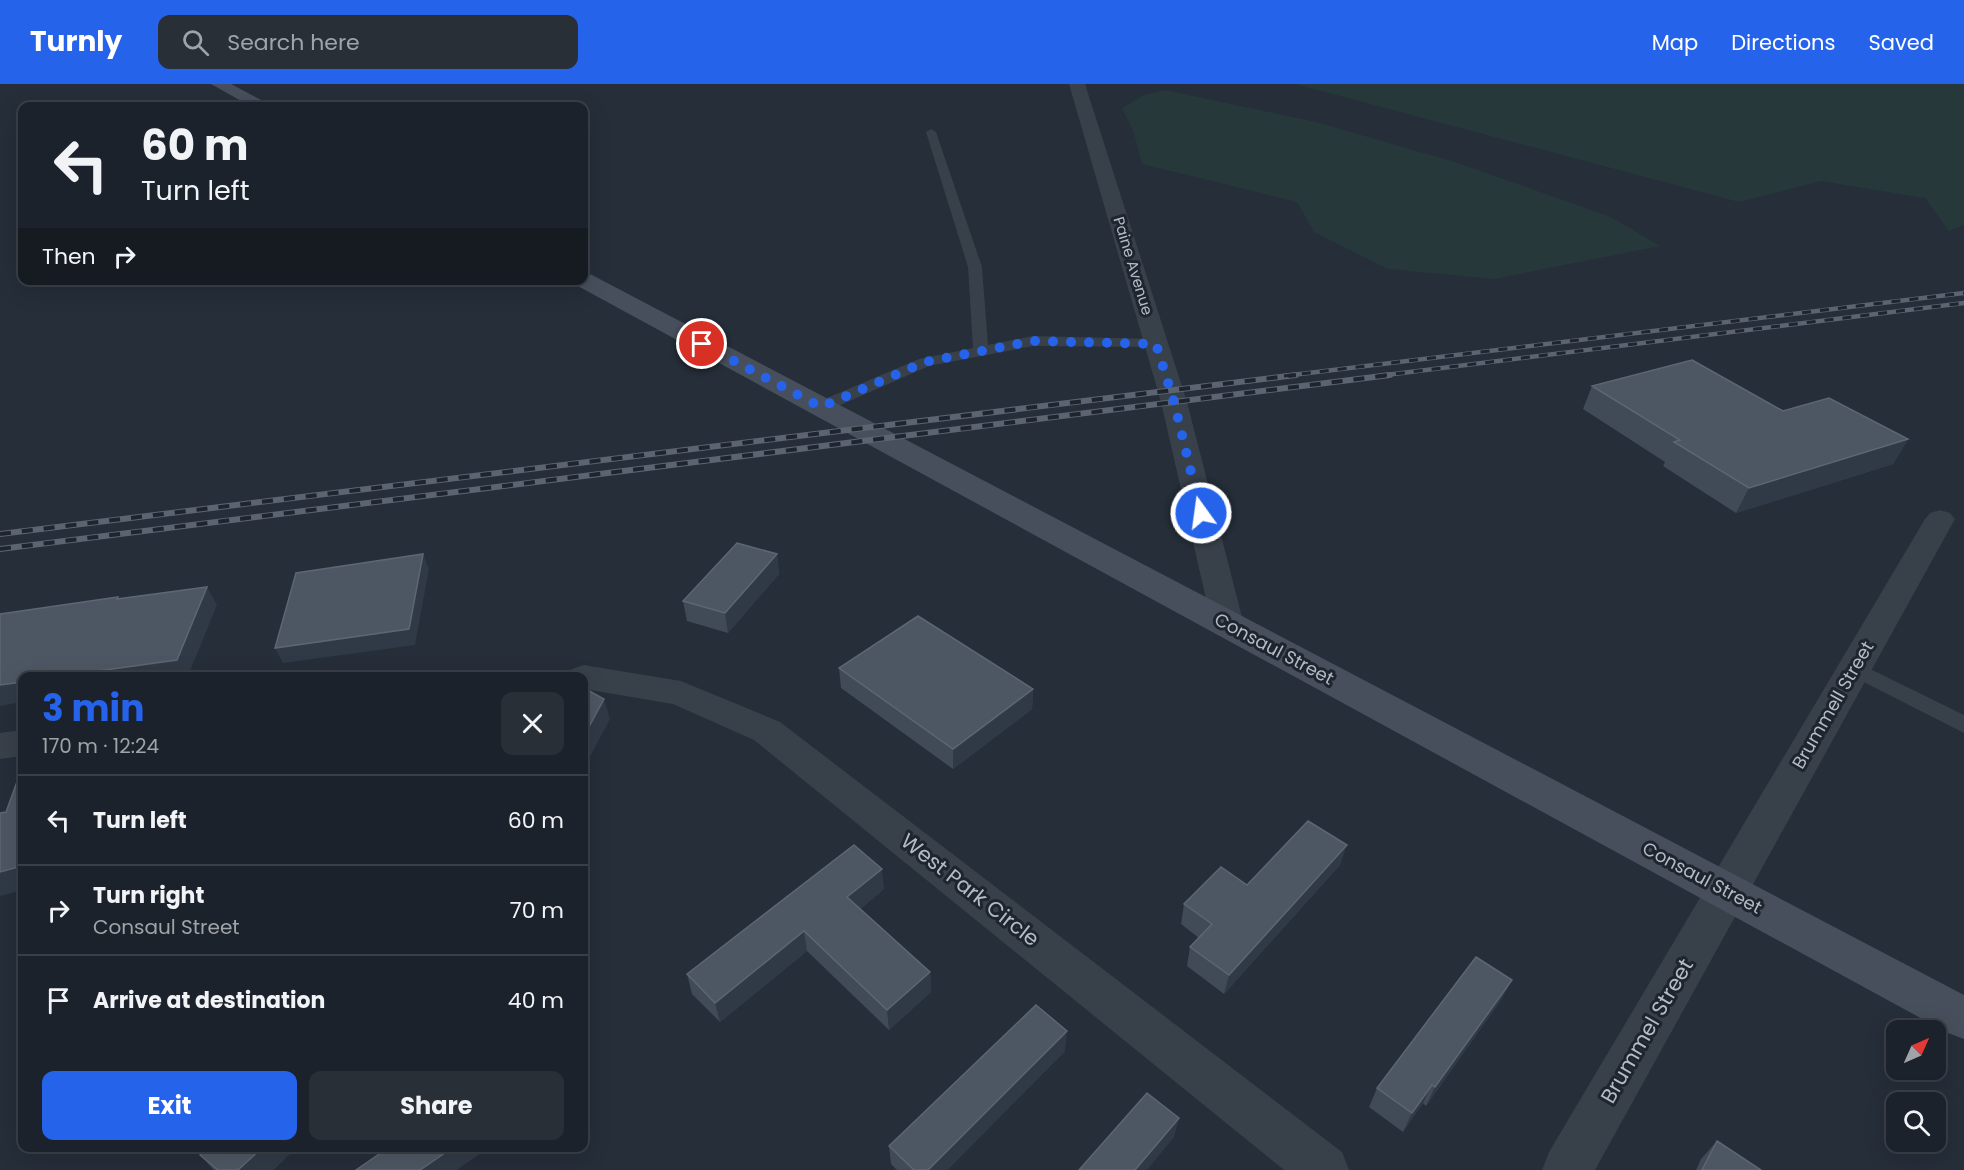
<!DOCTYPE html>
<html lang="en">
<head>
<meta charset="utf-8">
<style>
  body { margin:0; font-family:Poppins,sans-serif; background:#292f37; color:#f1f3f6; height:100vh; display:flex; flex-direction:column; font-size:22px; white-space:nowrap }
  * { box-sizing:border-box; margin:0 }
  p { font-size:20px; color:#a0a4a9 }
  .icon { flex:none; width:33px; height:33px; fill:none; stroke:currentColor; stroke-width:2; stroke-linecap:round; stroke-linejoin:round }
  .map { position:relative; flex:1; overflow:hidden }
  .details { position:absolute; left:18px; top:588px; width:570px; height:480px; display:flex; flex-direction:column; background:#1c222b; border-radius:12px; box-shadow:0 6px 24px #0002,0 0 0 2px #3a3f47 }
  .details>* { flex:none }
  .guide { position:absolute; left:18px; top:18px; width:570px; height:183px; border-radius:12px; box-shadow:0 6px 24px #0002,0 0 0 2px #3a3f47; background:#1c222b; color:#f1f3f6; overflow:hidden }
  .needle { width:39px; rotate:45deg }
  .fabs { position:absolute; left:1886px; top:936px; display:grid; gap:12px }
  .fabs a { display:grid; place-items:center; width:60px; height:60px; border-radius:12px; background:#1c222b; box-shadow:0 6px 24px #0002,0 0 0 2px #3a3f47; font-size:30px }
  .pin { position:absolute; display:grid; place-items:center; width:51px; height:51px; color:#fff; margin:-26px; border:3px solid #fff; border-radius:50%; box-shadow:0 2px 6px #0007 }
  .me { position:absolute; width:66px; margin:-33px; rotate:346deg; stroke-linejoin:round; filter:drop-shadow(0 0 4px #0008) }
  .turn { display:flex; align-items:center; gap:21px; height:126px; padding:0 24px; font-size:27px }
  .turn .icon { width:78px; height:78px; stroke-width:2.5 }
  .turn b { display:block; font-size:42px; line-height:51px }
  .then { display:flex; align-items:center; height:57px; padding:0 24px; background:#0003; gap:12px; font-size:22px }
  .round { display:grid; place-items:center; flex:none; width:63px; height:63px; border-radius:12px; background:#292f37 }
  .head { display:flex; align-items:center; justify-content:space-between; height:102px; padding:0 24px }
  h1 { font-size:36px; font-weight:700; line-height:45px; color:#2563eb }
  .cta { display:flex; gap:12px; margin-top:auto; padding:12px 24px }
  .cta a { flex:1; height:69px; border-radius:12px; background:#2563eb; color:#fff; font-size:24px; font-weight:700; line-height:69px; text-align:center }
  .cta a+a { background:#292f37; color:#f1f3f6 }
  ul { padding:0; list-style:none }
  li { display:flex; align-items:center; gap:18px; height:90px; padding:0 24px; border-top:2px solid #3a3f47 }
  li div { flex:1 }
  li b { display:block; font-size:22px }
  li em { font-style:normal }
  header { display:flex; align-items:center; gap:36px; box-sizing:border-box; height:84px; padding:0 30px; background:#2563eb; color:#fff }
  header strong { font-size:28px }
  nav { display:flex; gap:33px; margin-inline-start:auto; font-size:21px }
  .search { width:420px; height:54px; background:#292f37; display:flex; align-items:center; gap:15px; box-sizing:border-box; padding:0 21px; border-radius:12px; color:#a0a4a9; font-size:22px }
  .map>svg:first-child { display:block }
</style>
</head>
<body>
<header>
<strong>Turnly</strong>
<div class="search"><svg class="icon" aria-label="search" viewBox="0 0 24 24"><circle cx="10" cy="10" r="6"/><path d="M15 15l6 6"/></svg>Search here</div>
<nav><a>Map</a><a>Directions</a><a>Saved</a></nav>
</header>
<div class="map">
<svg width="1964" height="1086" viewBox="0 0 1964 1086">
  <rect width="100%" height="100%" fill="#252e39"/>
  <path fill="#27383a" d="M 1295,0 L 1964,0 L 1964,141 L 1949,147 L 1925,114 L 1821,97 L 1739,118 Z
    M 1165,6 L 1316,38 L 1455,78 L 1611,133 L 1660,162 L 1494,195 L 1388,185 L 1314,148 L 1297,118 L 1142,80 L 1134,49 L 1122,24 L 1144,11 Z"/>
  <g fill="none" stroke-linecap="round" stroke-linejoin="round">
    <path fill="#384049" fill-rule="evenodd" d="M 931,45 L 936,48 L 982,183 L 988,261 L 1033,252 L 1157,255 L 1165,260 L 1162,263 L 1033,262 L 929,282 L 827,327 L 815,327 L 813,323 L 815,319 L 919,275 L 973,264 L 968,183 L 926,48 Z
      M 1854,577 L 1964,631 L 1964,649 L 1846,589 L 1843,584 L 1846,579 Z"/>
    <path fill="#384049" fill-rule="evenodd" d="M 1069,0 L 1085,0 L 1187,318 L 1244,541 L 1240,549 L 1228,552 L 1216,549 L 1212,541 L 1161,318 Z
      M 1940,426 L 1950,429 L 1955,435 L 1595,1086 L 1542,1086 L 1549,1068 L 1925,435 L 1930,429 Z
      M 584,581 L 681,597 L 780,638 L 1342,1068 L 1349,1086 L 1284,1086 L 754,656 L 673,620 L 584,605 L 584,592 L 567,592 L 572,585 Z
      M 22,646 L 22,672 L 0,675 L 0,649 Z"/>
    <path fill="#474f5c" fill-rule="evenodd" d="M 211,0 L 231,0 L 267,19 L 269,22 L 250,22 Z
      M 584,189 L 592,191 L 1964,911 L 1964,955 L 1948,949 L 576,201 L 573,196 L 584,196 Z"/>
    <g stroke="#5b6470" stroke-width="4.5">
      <path id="rail-far1" d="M 1284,292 L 1964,209
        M 1378,292 L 1964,219"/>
    </g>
    <g stroke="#5b6470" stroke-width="6">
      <path id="rail" d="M 0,450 L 1296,291
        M 0,465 L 1390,291"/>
    </g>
    <use href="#rail-far1" stroke="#1e252e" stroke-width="3" stroke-dasharray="9" stroke-linecap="butt"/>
    <use href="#rail" stroke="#1e252e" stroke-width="4" stroke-dasharray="11" stroke-linecap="butt"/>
  </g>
  <path fill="#414a57" d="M 1592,302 L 1783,327 L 1908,355 L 1893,380 L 1736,429 L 1663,382 L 1665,378 L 1583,325 Z
    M 777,470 L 779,490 L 728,549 L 687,537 L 683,517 Z
    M 839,584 L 1033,605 L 1032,625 L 953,685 L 841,604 Z
    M 1340,781 L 1224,910 L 1187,882 L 1190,863 L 1199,854 L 1181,840 L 1184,820 L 1247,801 Z
    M 884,805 L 860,825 L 930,888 L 931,908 L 889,946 L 807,867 L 720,938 L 692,910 L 687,890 Z
    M 1512,896 L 1501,916 L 1426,1022 L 1423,1019 L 1403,1048 L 1369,1023 L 1377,1004 Z
    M 1065,967 L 947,1086 L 897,1086 L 891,1080 L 889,1062 Z
    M 1717,1057 L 1761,1086 L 1696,1086 L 1701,1075 Z
    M 208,1064 L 296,1064 L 273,1086 L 214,1086 L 200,1071 Z"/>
  <path fill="#303a46" d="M 1908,355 L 1893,380 L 1736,429 L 1749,404 Z
    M 423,470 L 429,485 L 415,561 L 283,579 L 275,564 Z
    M 777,470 L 779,490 L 728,549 L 725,529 Z
    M 207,503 L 217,521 L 188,592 L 62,592 Z
    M 22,598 L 22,618 L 0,622 L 0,601 Z
    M 1033,605 L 1032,625 L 953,685 L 953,665 Z
    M 604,615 L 610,635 L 584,684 L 584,652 Z
    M 1347,761 L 1340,781 L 1224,910 L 1229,891 Z
    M 22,782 L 22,806 L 0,812 L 0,788 Z
    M 882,785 L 884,805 L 850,833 L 847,813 Z
    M 804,847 L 807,867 L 720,938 L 715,919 Z
    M 930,888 L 931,908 L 889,946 L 887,926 Z
    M 1512,896 L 1501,916 L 1426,1022 L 1435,1003 Z
    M 1067,947 L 1065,967 L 947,1086 L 928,1086 Z
    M 1432,1001 L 1423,1019 L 1403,1048 L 1412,1029 Z
    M 1179,1034 L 1174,1053 L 1147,1086 L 1135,1086 Z
    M 262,1064 L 296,1064 L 273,1086 L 238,1086 Z
    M 452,1064 L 488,1064 L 457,1086 L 420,1086 Z"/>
  <path fill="#4d5763" stroke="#5d6672" stroke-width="1.5" d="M 1692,276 L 1783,327 L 1829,314 L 1908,355 L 1749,404 L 1674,358 L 1680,356 L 1592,302 Z
    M 737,459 L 777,470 L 725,529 L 683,517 Z
    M 423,470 L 409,545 L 275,564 L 296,489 Z
    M 207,503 L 177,576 L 62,592 L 22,592 L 22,598 L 0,601 L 0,530 L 118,513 L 117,515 Z
    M 918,532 L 1033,605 L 953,665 L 839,584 Z
    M 584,604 L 604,615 L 584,652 Z
    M 22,684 L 22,782 L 0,788 L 0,729 L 6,728 Z
    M 1308,737 L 1347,761 L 1229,891 L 1190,863 L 1212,840 L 1184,820 L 1221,783 L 1247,801 Z
    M 854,761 L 882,785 L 847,813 L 930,888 L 887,926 L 804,847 L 715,919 L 687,890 Z
    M 1476,873 L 1512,896 L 1435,1003 L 1432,1001 L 1412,1029 L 1377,1004 Z
    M 1036,921 L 1067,947 L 928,1086 L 914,1086 L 889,1062 Z
    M 1147,1009 L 1179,1034 L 1135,1086 L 1079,1086 Z
    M 1717,1057 L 1761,1086 L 1702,1086 Z
    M 208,1064 L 262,1064 L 238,1086 L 218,1086 L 200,1071 Z
    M 388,1064 L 452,1064 L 420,1086 L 356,1086 Z"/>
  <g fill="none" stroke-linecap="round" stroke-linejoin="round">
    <path stroke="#2563eb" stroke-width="10" stroke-dasharray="0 18" d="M 702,260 L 821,323 L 925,278 L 1033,257 L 1156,260 L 1174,318 L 1201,429"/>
  </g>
  <g text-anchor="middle" stroke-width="6" stroke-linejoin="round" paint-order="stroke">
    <g font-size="15" fill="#b4bbc5" stroke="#1e252e">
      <text transform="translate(1133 182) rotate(73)" y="5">Paine Avenue</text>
    </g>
    <g font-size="18" fill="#b4bbc5" stroke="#1e252e">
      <text transform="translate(1274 565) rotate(28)" y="6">Consaul Street</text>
      <text transform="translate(1833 621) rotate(-60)" y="6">Brummell Street</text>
      <text transform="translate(1702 794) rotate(28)" y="6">Consaul Street</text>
    </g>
    <g font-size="21" fill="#b4bbc5" stroke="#1e252e">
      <text transform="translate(970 806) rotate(38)" y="7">West Park Circle</text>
      <text transform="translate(1647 947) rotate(-60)" y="7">Brummel Street</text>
    </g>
  </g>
</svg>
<div class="fabs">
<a><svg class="needle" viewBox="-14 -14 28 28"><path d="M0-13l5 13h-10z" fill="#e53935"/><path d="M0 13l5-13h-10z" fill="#a0a4a9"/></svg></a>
<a><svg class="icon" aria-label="search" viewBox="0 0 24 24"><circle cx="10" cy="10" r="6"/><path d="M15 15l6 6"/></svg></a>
</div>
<div class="pin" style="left:702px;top:260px;background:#d93025"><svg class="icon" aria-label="arrive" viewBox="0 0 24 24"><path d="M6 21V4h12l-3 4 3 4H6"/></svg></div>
<svg class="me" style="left:1201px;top:429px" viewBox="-20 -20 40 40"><circle r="17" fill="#2563eb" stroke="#fff" stroke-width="3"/><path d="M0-11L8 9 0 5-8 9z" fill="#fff"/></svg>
<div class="guide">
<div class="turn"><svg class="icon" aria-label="left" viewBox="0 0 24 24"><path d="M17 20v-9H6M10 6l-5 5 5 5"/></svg><div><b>60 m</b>Turn left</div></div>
<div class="then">Then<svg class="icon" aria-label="right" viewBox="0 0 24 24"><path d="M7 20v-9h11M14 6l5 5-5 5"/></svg></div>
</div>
<section class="details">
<div class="head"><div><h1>3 min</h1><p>170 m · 12:24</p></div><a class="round"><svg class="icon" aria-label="close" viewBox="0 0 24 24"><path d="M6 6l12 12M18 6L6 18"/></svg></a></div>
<ul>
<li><svg class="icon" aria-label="left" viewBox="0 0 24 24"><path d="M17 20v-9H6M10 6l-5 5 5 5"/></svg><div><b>Turn left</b></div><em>60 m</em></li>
<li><svg class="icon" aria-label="right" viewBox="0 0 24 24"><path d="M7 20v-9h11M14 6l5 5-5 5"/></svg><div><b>Turn right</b><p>Consaul Street</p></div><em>70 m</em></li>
<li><svg class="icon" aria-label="arrive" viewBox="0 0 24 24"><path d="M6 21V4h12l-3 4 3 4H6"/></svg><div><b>Arrive at destination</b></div><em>40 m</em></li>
</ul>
<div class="cta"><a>Exit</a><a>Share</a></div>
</section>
</div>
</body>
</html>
